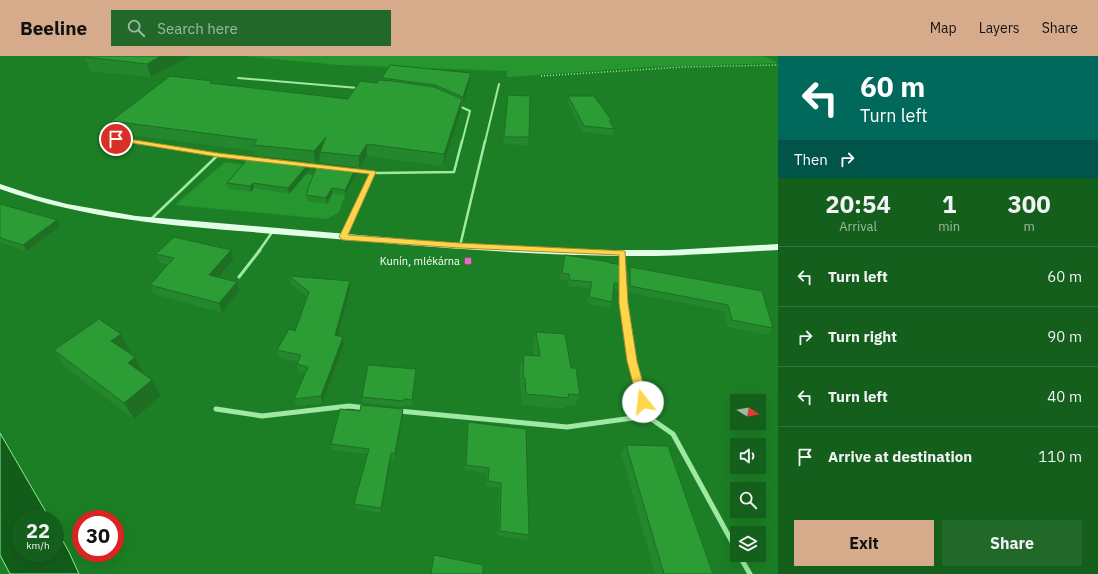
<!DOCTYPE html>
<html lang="en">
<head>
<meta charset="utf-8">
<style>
  body { margin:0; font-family:"IBM Plex Sans",sans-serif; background:#226829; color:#f1f3f6; height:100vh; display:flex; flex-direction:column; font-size:15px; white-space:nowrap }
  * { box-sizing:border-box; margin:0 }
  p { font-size:13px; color:#9dbba3 }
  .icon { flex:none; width:22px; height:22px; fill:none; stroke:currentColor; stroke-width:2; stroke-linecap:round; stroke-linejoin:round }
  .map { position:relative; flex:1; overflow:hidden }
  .details { display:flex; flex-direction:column; background:#155f1c; width:320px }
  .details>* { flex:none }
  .guide { background:#00695c; color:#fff; overflow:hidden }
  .needle { width:26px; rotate:101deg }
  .tools { position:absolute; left:730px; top:338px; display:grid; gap:8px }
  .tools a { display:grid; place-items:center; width:36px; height:36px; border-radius:0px; background:#155f1c; box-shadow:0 4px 16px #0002; font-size:20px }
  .speed { position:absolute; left:12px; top:454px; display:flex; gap:8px; font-size:20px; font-weight:700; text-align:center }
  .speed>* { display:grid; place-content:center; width:52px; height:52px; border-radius:50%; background:#155f1c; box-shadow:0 4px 16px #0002; line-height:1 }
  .speed small { font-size:10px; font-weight:400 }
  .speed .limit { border:6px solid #d22; background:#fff; color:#111 }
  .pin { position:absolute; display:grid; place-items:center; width:34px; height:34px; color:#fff; margin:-17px; border:2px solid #fff; border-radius:50%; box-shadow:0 1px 4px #0007 }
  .me { position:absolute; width:44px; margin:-22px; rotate:344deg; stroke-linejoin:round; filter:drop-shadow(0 0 3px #0008) }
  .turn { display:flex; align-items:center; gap:14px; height:84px; padding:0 16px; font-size:18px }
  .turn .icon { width:52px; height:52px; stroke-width:2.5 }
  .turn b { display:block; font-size:28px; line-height:34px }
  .then { display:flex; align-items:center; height:38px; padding:0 16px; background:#0003; gap:8px; font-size:15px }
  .eta { display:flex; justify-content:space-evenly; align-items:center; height:68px; text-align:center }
  .eta b { font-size:24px; font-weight:700; line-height:28px }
  .primary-button { display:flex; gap:8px; margin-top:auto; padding:8px 16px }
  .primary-button a { flex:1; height:46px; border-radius:0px; background:#d6ab8b; color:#111; font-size:16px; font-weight:700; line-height:46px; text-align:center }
  .primary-button a+a { background:#226829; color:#f1f3f6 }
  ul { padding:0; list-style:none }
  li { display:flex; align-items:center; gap:12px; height:60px; padding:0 16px; border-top:1px solid #34743b }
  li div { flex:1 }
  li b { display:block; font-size:15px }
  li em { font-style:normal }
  header { display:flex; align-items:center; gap:24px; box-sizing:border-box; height:56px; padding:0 20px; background:#d6ab8b; color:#111 }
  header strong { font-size:19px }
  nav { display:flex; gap:22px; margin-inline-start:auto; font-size:14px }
  .search { width:280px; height:36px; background:#226829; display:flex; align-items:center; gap:10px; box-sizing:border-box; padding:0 14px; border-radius:0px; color:#9dbba3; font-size:15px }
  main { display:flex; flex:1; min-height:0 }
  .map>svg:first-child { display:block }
</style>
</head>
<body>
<header>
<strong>Beeline</strong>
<div class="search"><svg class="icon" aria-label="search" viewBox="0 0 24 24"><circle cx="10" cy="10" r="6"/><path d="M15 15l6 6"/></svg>Search here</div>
<nav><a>Map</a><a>Layers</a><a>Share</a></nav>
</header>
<main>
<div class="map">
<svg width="778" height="518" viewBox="0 0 778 518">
  <rect width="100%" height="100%" fill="#1c7f25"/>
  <path fill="#26972e" d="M 244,0 L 763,0 L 778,7 L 649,11 L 507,21 L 507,15 L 338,9 Z
    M 225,106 L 339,123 L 339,124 L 352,126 L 345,139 L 339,156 L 327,163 L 175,149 Z"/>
  <path fill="#135d1a" stroke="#92eb98" d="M 0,377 L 50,463 L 21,463 L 21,497 L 55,497 L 55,471 L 69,496 L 79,518 L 10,518 L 0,499 Z"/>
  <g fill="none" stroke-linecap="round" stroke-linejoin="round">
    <path stroke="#9fe9a4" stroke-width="1.5" stroke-dasharray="1 2" stroke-linecap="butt" d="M 541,20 L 683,11 L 778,9"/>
    <path stroke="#9fe9a4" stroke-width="2" d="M 238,22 L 358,32
      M 459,50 L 470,55 L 462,86
      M 116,83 L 134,86
      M 485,86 L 499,28"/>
    <path stroke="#9fe9a4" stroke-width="2.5" d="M 127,85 L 250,103
      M 307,109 L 320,110
      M 353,114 L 378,117 L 454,116 L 462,85
      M 150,164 L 218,99
      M 343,181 L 373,116
      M 460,190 L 485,85
      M 259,195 L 273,175"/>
    <path stroke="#9fe9a4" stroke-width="3" d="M 239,221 L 260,194"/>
    <path stroke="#9fe9a4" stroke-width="4" d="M 623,197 L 624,247 L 632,305 L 641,337"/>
    <path stroke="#9fe9a4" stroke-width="5" d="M 640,336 L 647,360 L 673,378 L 737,495
      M 216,353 L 262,360 L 349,350 L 366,352
      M 399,355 L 567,371 L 647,360
      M 739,499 L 750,518"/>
    <path fill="#e2fee6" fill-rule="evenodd" d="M 0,128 L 36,140 L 67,148 L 136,160 L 417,184 L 513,191 L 608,194 L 671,194 L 778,188 L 778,194 C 737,196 697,199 656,200 C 533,201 409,189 287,179 C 187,170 96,167 0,133 Z"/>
  </g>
  <path fill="#25872d" d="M 190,0 L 151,21 L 90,15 L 85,1 Z
    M 382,22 L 470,24 L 463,49 L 462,49 L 461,54 L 443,110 L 367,100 L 359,112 L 356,112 L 357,117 L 345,139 L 332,138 L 327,148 L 307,145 L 306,139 L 307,137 L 307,135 L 321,108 L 320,101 L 315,107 L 310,107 L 311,112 L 289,138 L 254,132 L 251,136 L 228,133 L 227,127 L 255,100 L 254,95 L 115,77 L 111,65 L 213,28 L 348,43 L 382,24 Z
    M 508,39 L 529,81 L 527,89 L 503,88 Z
    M 568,40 L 612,65 L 611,68 L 614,73 L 612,79 L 582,76 L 567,45 Z
    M 0,148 L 60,170 L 27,195 L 0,186 Z
    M 156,198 L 233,204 L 218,221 L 237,226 L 239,235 L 222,257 L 154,238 L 150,229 L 168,209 L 160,207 Z
    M 565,199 L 610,207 L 623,228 L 620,234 L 613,233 L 612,246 L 609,252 L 587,247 L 590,232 L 568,230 L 567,224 L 560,223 L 563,205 Z
    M 630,211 L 762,235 L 773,272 L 768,279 L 728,271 L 724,255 L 627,236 L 627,217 Z
    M 289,220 L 350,225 L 350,233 L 338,280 L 343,281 L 344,288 L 322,348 L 296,350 L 294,343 L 305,317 L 298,316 L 297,308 L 298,306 L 279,302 L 277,294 L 295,275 L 307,241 L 290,227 Z
    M 536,276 L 571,312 L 580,339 L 575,350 L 565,350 L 564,353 L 522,349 L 521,334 L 520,334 L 520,311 L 524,299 L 534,300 L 533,288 Z
    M 54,294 L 130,295 L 128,296 L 135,301 L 144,318 L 161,340 L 134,363 L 65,311 Z
    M 415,319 L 412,350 L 404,349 L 404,351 L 363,347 L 362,341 Z
    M 360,355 L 403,359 L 395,403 L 391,403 L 381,457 L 355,453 L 354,448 L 367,398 L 332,394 L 331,388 Z
    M 468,366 L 529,479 L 526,484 L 498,480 L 499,432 L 486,430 L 487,417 L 465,414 L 467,372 Z
    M 626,389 L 713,518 L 655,518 L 621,397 Z"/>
  <path fill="#1e6e24" d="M 161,0 L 190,0 L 151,21 L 147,8 Z
    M 471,17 L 470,24 L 463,49 L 463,41 Z
    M 462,43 L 461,54 L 443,110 L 444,98 Z
    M 326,81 L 320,96 L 320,101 L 315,107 L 314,95 Z
    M 367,88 L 367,100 L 359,112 L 359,100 Z
    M 310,106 L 311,112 L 289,138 L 288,132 Z
    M 356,112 L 357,117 L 345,139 L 345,134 Z
    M 253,127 L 254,132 L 251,136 L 250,130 Z
    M 332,132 L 332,138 L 327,148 L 326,142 Z
    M 57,164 L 60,170 L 27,195 L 23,189 Z
    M 231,194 L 233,204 L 212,229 L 209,219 Z
    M 350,225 L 350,233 L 336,287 L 335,279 Z
    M 237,226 L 239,235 L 222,257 L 219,247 Z
    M 121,278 L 130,295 L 121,301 L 111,285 Z
    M 343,281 L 344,288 L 322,348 L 321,340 Z
    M 135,301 L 144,318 L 137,324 L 128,307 Z
    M 152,324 L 161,340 L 134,363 L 124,347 Z
    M 403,353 L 403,359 L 395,403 L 395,397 Z
    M 391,397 L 391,403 L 381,457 L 381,452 Z"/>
  <path fill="#2b9d34" stroke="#1e6e24" d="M 85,0 L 161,0 L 147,8 L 85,1 Z
    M 390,9 L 471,17 L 463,41 L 435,29 L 382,22 Z
    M 170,20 L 212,25 L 210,27 L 348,43 L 360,25 L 377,27 L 379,24 L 392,25 L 434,31 L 462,43 L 444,98 L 367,88 L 359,100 L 320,96 L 326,81 L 314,95 L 253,89 L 257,84 L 111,65 Z
    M 508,39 L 530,40 L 529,81 L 504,81 Z
    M 568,40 L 594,40 L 612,65 L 609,65 L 614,73 L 584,70 Z
    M 250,100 L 310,106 L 288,132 L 253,127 L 250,130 L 227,127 Z
    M 318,107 L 356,112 L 345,134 L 332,132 L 326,142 L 306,139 L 308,135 L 307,135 Z
    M 0,148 L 57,164 L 23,189 L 0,182 Z
    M 174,181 L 231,194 L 209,219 L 237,226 L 219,247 L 150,229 L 174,202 L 156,198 Z
    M 565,199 L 610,206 L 610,207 L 622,209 L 623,228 L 614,227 L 612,246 L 589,241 L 592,226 L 570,224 L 569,218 L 562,217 Z
    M 630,211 L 762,235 L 773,272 L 732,264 L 728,249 L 630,230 Z
    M 289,220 L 350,225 L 335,279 L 343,281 L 321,340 L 294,343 L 308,311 L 297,308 L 301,299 L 277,294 L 289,273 L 295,275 L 309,236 Z
    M 99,263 L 121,278 L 111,285 L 135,301 L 128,307 L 152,324 L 124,347 L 54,294 Z
    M 536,276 L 565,278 L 571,312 L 576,312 L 580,339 L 568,338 L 569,342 L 526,338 L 525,322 L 523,322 L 524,299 L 540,300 Z
    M 368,309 L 416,313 L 412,344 L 404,343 L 404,345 L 362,341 Z
    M 361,349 L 403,353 L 395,397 L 391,397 L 381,452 L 354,448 L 369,393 L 331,388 L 340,353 L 360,355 Z
    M 468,366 L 526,373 L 529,479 L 500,475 L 501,427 L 488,425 L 489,412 L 466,409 Z
    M 626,389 L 668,390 L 713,518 L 664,518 Z
    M 434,499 L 483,509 L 483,518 L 431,518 Z"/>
  <path fill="#ffd54a" stroke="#a68a30" d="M 116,81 L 218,97 L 375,115 L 376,116 L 348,179 L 460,187 L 625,195 L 628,247 L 637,305 L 648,346 L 647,349 L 643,350 L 639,349 L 638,346 L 627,305 L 619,247 L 619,199 L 460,192 L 343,184 L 339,181 L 369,118 L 218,101 L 113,84 L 112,83 Z"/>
  <rect fill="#f95dd5" stroke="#1c7f25" stroke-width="1.5" x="464" y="201" width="8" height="8" rx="2"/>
  <g text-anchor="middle" stroke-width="4" stroke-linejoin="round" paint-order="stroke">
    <g font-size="11" fill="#fff" stroke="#1c7f25" text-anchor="end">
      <text x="460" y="209">Kunín, mlékárna</text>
    </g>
  </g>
</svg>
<div class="tools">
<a><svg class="needle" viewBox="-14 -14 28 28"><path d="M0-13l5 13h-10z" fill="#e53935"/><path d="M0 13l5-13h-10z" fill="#9dbba3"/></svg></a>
<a><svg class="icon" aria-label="sound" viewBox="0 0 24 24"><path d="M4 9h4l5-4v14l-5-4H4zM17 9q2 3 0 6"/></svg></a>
<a><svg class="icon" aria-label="search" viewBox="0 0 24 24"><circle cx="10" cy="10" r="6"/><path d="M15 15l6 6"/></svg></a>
<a><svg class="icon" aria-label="layers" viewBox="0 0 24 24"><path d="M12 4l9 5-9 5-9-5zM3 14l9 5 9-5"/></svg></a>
</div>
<div class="speed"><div>22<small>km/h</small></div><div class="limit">30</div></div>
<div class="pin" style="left:116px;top:83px;background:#d93025"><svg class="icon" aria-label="arrive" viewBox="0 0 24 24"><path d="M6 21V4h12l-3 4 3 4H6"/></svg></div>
<svg class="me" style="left:643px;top:346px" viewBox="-20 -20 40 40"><circle r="19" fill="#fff"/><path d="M0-13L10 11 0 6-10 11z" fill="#ffd54a"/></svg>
</div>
<section class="details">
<div class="guide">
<div class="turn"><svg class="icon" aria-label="left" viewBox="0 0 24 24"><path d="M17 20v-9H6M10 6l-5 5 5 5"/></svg><div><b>60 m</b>Turn left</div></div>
<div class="then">Then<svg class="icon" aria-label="right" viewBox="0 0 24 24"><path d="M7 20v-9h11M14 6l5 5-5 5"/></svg></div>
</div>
<div class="eta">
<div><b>20:54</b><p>Arrival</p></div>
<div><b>1</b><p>min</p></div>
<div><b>300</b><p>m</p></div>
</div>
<ul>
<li><svg class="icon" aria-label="left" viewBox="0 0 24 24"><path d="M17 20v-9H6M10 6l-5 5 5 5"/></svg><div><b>Turn left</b></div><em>60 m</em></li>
<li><svg class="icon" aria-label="right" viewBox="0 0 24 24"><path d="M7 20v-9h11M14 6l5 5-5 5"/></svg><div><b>Turn right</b></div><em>90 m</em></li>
<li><svg class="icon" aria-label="left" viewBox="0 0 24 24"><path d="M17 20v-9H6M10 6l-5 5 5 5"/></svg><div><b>Turn left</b></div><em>40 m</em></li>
<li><svg class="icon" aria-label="arrive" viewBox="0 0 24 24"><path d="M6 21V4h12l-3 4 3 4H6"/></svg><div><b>Arrive at destination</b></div><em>110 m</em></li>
</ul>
<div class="primary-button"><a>Exit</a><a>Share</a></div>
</section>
</main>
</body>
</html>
